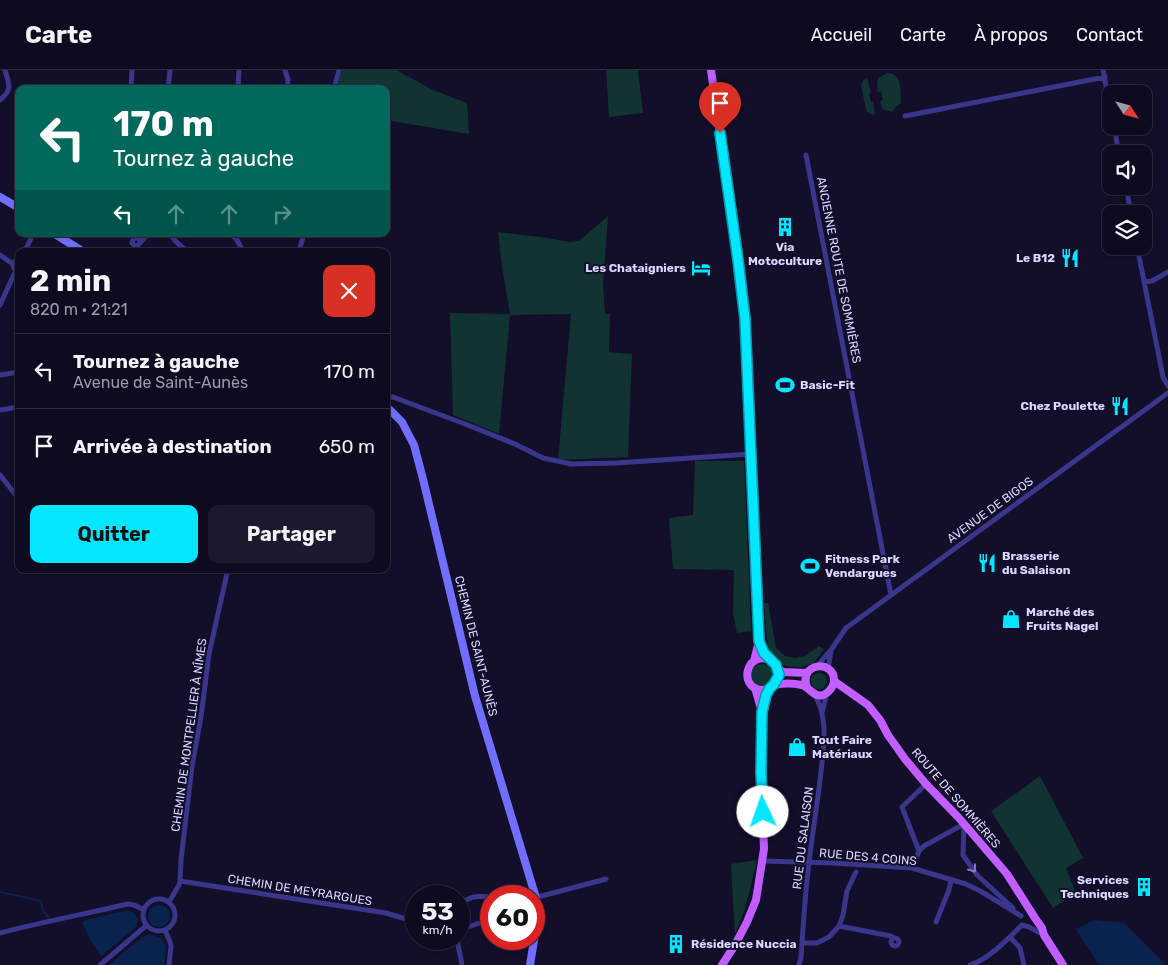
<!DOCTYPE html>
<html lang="fr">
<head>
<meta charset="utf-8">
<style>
  body { margin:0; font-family:Rubik,sans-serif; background:#1c182d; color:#f1f3f6; height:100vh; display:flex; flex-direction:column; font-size:19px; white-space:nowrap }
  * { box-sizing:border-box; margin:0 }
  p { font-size:16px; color:#9b9aa5 }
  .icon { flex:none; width:28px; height:28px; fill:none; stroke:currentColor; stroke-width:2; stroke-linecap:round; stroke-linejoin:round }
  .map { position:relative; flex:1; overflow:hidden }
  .side { position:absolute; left:15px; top:178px; width:375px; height:325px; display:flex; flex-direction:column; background:#0e0a20; border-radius:10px; box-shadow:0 1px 4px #0004,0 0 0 1px #2e2b3e }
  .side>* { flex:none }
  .top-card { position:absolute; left:15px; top:15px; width:375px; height:152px; border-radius:10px; box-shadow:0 1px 4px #0004,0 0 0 1px #2e2b3e; background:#00695c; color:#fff; overflow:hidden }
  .needle { width:32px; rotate:126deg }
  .fabs { position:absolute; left:1102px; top:15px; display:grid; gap:10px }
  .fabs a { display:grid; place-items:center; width:50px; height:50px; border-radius:10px; background:#0e0a20; box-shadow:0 1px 4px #0004,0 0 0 1px #2e2b3e; font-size:25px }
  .speed { position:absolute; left:405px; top:815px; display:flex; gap:10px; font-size:25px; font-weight:700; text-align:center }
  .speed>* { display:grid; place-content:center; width:65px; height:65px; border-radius:50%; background:#0e0a20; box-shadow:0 1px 4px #0004,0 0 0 1px #2e2b3e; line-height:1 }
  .speed small { font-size:12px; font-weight:400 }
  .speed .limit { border:8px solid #d22; background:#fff; color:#111 }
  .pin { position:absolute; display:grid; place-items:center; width:42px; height:42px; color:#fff; margin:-51px -21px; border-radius:50% 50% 50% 0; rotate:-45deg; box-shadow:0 0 5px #0007 }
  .pin .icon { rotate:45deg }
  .me { position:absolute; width:55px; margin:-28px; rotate:357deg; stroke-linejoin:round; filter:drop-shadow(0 0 4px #0008) }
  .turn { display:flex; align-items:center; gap:18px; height:105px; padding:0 15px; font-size:22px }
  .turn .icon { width:65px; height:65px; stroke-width:2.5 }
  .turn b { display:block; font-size:35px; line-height:42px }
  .lanes { display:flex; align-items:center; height:48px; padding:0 15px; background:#0003; justify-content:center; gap:25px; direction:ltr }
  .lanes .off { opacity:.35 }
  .round { display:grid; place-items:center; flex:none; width:52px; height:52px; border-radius:10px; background:#1c182d }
  .head { display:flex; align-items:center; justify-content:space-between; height:85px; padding:0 15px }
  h1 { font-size:30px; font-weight:700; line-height:38px }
  .cta { display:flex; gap:10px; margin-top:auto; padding:10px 15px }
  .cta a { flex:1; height:58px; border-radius:10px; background:#03e6ff; color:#111; font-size:20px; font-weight:700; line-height:58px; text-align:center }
  .cta a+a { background:#1c182d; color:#f1f3f6 }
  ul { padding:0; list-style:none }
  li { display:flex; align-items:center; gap:15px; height:75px; padding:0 15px; border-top:1px solid #2e2b3e }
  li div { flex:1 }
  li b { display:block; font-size:19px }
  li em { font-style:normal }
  header { display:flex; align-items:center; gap:30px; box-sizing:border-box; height:70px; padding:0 25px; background:#0e0a20; border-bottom:1px solid #2e2b3e }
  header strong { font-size:24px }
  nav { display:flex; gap:28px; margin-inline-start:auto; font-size:18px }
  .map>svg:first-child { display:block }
</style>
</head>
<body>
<header>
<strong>Carte</strong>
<nav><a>Accueil</a><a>Carte</a><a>À propos</a><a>Contact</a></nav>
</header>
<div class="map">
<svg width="1168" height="895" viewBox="0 0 1168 895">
  <rect width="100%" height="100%" fill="#130e2a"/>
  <path fill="#113433" d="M 342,0 L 396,0 L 433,20 L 467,33 L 469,64 L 386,50 L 386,19 L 337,19 Z
    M 606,0 L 638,0 L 643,43 L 609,47 Z
    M 888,3 C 903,4 900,21 901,33 L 896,37 L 892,42 C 883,39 883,41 880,31 L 883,30 L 881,21 L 878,22 L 877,14 L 878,8 Z
    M 867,8 L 871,23 L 869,23 L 871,32 L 873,32 L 875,44 L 873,45 L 867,42 L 866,39 L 861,15 L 863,11 Z
    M 608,146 L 603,214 L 605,244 L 610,244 L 609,282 L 632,284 L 628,387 L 558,390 L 571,244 L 510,245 L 499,364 L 453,345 L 450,243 L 510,244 L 502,197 L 498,162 L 547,168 L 570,172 L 579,171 Z
    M 695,391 L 744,391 L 751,561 L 737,563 L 733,543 L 734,500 L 673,499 L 669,448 L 693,445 Z
    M 764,533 L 768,533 L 776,578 L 785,586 L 795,588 L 805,586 L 819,576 L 824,579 L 814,593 L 801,597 L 785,596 L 774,588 L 768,580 Z
    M751 605a11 11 0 1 1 22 0a11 11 0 1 1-22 0Z
    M811 611a8 8 0 1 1 16 0a8 8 0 1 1-16 0Z
    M 1040,706 L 1083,788 L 1066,798 L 1076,823 L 1053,838 L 991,741 Z
    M 757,790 L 745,839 L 735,865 L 731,794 Z"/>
  <path fill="#09224e" d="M148 846a11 11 0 1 1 22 0a11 11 0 1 1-22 0Z
    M 128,840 L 134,843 L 138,848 L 137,855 L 133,860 L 101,886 L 90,870 L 82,852 L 86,850 Z
    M 1095,850 L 1124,853 L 1166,895 L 1099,895 L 1076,859 Z
    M 148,864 L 161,868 L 166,876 L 164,895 L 109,895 L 141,868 Z"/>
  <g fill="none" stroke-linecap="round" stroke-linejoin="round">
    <path stroke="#09224e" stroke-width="2" d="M 0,822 L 41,831 L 43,841 L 49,848"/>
    <path stroke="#39368c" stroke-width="5" d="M 285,0 L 288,10 L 287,19
      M 1103,0 L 1111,42
      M 131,19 L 132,0
      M 168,19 L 170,0
      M 238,19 L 239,0
      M 334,19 L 339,0
      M 0,30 C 13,19 9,15 5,0
      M 905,46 L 1105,7
      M 1114,56 L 1119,84
      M 806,85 L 891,525
      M 1126,116 L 1131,144
      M 13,135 L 19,127
      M 171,164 C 174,172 181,176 187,181
      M 231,164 L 237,170 L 243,181
      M 140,172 L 139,169 L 137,168 L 134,168 L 132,173 L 134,175 L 137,176 L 139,174 L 148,164
      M 1137,176 L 1163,307 L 1168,316
      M 25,181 L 33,164
      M 299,181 L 304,164
      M 0,185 L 13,194
      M 18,201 L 15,200 L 13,196 L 15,191 L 19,190
      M 1144,212 L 1152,211 L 1168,202
      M 0,235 L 16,200
      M 0,305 L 19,302
      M 386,328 L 393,327 L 465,354 L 515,374 L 543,388 L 571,394 L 616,393 L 751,384
      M 0,340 L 19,337
      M 0,405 L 19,429
      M 817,596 L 831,580 L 846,558 L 1168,323
      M 828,599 L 831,581
      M 822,643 L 827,623
      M 964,754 L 963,785 L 977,805 L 1013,838
      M 919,781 L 902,737 L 926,714
      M 763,791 L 833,793 L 912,798 L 966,814 L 982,822 L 1021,846
      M 912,798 L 919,781 L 924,776 L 964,754
      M 180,811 L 386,843 L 416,852
      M 534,828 L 606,809
      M143 845a16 16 0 1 1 32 0a16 16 0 1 1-32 0Z
      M 169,832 L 179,815 L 180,811 L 181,790 L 192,696 L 201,647 L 209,584 L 228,499
      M 459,835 C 472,825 475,826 491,827
      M 936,852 L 949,820 L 951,810
      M 1022,855 L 1029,857 L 1044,865
      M 839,856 L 891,866 L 894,868
      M 165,860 L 170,872 L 171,876 L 169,895
      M 459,860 L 491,849
      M 0,863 C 42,852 85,844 128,834 L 134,835 L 144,840
      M 1010,867 L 1020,878 L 1024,895
      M891 872a4 4 0 1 1 8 0a4 4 0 1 1-8 0Z
      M 457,869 L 462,895
      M 802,873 L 817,873 L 829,867 L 839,856 L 843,845 L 847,821 L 856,802
      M 100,895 L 147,855
      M 799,895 L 801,888 C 803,857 805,824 809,793 C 812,765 817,737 820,710 C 823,682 830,648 814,624
      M 970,895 C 989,889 1008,869 1022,855"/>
    <path stroke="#716eff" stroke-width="8" d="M 0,127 L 19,138
      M 55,164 L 82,181
      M 386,336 L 402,352 L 414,375 L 423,409 L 475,626 L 536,828 L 538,846 L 530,895"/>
    <path stroke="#c25eff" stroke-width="8" d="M 711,0 L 738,190 L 746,267 L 754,462 L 759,571 L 754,591
      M 759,571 C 761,575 763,581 766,585 C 773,593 785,603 775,614 C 771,618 766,620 761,620 C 737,617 747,578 772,591
      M 778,600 L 784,602 L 807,603
      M 834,611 L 868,635 L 880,650 L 888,665 L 905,689 L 926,714 L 959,748 L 1007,804 L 1035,848 L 1042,858 L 1044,865 L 1063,895
      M 775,615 C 783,613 793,613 802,615 C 811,618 817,633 829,621 C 832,618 834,614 834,610 C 834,589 798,593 807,617
      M 722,895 L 735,875 L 747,852 L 756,830 L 764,779 L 761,703 L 762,642 L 755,618"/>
  </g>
  <defs><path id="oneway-chevron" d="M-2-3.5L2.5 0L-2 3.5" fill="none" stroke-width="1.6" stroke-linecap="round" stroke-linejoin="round" transform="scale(1.25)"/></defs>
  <use stroke="#827ec0" href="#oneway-chevron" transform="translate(973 799) rotate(53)"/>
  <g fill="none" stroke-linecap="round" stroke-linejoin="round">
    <g stroke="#0296a6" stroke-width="12">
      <path id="route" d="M 720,63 L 738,190 L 745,249 L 759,571 L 764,583 L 776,595 L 779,605 L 774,614 L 770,618 L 766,625 L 762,642 L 761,703 L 763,742"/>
    </g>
    <use href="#route" stroke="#03e6ff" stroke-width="9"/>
  </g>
  <defs>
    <g id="building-bare" transform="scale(1.5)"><path d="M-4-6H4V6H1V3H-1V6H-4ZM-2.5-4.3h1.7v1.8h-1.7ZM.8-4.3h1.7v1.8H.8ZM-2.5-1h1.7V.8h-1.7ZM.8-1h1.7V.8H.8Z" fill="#03e6ff" stroke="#130e2a" stroke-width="2.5" paint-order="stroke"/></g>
    <g id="restaurant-bare" transform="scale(1.5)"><path d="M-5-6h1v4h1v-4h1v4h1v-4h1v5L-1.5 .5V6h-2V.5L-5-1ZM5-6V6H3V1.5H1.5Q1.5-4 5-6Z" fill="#03e6ff" stroke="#130e2a" stroke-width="2.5" paint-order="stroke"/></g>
    <g id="hotel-bare" transform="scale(1.5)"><path d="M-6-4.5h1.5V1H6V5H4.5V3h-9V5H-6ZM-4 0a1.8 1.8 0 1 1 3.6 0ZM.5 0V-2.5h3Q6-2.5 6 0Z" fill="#03e6ff" stroke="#130e2a" stroke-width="2.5" paint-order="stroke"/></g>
    <g id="stadium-bare" transform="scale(1.5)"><path d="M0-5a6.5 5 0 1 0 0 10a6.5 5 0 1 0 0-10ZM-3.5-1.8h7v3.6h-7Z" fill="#03e6ff" stroke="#130e2a" stroke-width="2.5" paint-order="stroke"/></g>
    <g id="shop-bare" transform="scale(1.5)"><path d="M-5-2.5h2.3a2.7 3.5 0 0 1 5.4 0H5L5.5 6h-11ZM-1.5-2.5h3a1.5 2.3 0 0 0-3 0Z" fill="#03e6ff" stroke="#130e2a" stroke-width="2.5" paint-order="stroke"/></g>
  </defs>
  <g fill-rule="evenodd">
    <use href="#building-bare" x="785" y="157"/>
    <use href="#restaurant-bare" x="1070" y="188"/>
    <use href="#hotel-bare" x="701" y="198"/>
    <use href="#stadium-bare" x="785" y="315"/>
    <use href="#restaurant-bare" x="1120" y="336"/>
    <use href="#restaurant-bare" x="987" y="493"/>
    <use href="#stadium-bare" x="810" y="496"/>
    <use href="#shop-bare" x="1011" y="549"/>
    <use href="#shop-bare" x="797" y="677"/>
    <use href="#building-bare" x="1144" y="817"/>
    <use href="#building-bare" x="676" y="874"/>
  </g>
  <g text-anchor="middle" stroke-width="4" stroke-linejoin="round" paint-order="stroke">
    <g font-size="12" font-weight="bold" fill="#dbd7ff" stroke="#130e2a" text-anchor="start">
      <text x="785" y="181" text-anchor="middle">Via<tspan x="785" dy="14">Motoculture</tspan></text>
      <text x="1055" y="192" text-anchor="end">Le B12</text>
      <text x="686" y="202" text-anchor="end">Les Chataigniers</text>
      <text x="800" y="319">Basic-Fit</text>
      <text x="1105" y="340" text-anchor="end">Chez Poulette</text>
      <text x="1002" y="490">Brasserie<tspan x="1002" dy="14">du Salaison</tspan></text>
      <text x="825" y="493">Fitness Park<tspan x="825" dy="14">Vendargues</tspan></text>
      <text x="1026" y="546">Marché des<tspan x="1026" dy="14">Fruits Nagel</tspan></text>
      <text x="812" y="674">Tout Faire<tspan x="812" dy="14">Matériaux</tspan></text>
      <text x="1129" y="814" text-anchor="end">Services<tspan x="1129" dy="14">Techniques</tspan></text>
      <text x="691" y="878">Résidence Nuccia</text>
    </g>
    <g font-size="12" fill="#dbd7ff" stroke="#130e2a">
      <text transform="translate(839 200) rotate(79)" y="4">ANCIENNE ROUTE DE SOMMIÈRES</text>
      <text transform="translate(990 440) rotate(-36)" y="4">AVENUE DE BIGOS</text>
      <text transform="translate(476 576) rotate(76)" y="4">CHEMIN DE SAINT-AUNÈS</text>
      <text transform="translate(189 665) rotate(-82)" y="4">CHEMIN DE MONTPELLIER À NÎMES</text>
      <text transform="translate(956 728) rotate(49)" y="4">ROUTE DE SOMMIÈRES</text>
      <text transform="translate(803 768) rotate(-83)" y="4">RUE DU SALAISON</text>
      <text transform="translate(868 787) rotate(5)" y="4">RUE DES 4 COINS</text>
      <text transform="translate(300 820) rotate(9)" y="4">CHEMIN DE MEYRARGUES</text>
    </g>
  </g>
</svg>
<div class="fabs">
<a><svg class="needle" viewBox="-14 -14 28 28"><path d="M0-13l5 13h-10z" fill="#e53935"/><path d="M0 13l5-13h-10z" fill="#9b9aa5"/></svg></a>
<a><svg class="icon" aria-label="sound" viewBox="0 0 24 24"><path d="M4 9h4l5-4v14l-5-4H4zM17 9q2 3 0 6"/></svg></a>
<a><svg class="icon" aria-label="layers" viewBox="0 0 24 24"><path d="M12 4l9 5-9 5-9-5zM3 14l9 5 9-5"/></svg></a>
</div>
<div class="speed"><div>53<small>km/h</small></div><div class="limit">60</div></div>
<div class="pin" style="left:720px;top:63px;background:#d93025"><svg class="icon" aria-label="arrive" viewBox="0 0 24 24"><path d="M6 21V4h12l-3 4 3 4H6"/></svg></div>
<svg class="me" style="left:763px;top:742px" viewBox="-20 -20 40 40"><circle r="19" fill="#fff"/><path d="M0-13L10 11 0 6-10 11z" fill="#03e6ff"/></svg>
<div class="top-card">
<div class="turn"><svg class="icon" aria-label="left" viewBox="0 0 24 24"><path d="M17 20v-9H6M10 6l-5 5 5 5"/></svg><div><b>170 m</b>Tournez à gauche</div></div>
<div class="lanes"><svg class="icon" aria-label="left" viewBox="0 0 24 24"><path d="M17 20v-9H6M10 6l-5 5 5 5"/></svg><svg class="icon off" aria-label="ahead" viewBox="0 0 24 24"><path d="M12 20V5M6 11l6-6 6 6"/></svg><svg class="icon off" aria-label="ahead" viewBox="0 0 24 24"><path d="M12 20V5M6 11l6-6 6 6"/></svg><svg class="icon off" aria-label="right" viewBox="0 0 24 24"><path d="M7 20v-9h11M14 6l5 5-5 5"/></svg></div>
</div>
<section class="side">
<div class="head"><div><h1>2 min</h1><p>820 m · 21:21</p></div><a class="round" style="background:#d93025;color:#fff"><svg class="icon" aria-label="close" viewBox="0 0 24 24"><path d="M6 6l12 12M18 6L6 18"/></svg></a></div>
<ul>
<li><svg class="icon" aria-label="left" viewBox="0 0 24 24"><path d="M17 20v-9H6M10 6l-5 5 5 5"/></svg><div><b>Tournez à gauche</b><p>Avenue de Saint-Aunès</p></div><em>170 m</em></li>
<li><svg class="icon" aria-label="arrive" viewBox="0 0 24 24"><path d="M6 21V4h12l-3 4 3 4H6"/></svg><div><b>Arrivée à destination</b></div><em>650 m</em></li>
</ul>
<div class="cta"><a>Quitter</a><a>Partager</a></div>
</section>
</div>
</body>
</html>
